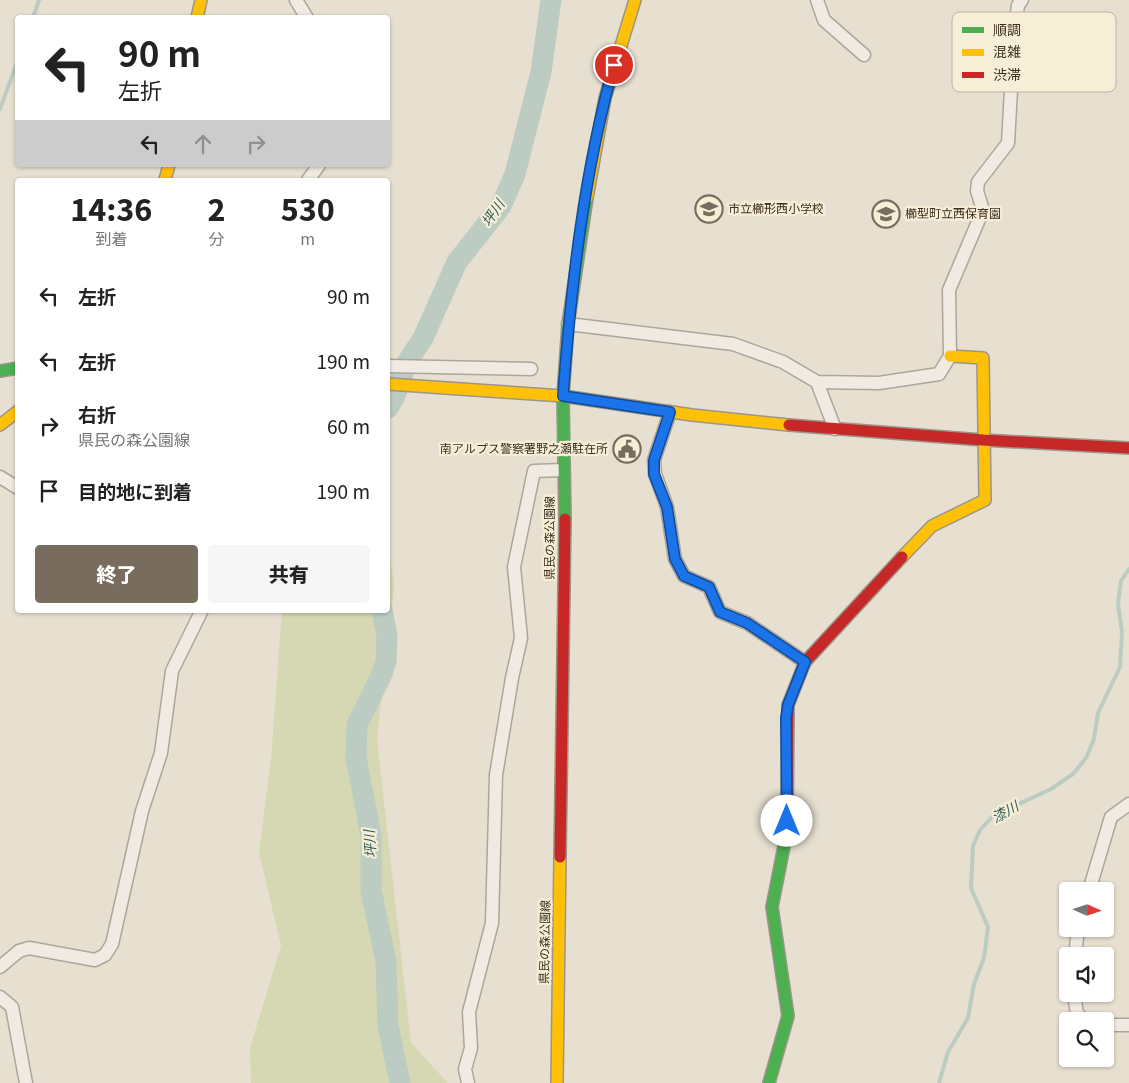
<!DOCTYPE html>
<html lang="ja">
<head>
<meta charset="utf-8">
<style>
  body { margin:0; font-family:Georgia,"Noto Sans JP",serif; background:#f6f6f6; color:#222; height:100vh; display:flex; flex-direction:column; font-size:19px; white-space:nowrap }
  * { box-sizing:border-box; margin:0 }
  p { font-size:16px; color:#767676 }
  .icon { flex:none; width:28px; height:28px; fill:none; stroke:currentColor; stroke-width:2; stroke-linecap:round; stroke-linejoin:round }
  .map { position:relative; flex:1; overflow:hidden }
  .details { position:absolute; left:15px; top:178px; width:375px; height:435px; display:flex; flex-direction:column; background:#fff; border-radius:5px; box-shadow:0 1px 4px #0004 }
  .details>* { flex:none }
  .hud { position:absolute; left:15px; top:15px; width:375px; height:152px; border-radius:5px; box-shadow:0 1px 4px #0004; background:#fff; color:#222; overflow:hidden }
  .needle { width:32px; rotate:93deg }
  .buttons { position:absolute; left:1059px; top:882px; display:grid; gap:10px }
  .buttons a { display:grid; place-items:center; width:55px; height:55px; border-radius:5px; background:#fff; box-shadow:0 1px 4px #0004; font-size:25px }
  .pin { position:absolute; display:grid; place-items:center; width:42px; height:42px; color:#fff; margin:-21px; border:2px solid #fff; border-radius:50%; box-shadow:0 1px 5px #0007 }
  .me { position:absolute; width:55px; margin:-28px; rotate:0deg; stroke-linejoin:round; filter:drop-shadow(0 0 4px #0008) }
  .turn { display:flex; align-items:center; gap:18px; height:105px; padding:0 20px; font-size:22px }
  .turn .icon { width:65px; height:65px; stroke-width:2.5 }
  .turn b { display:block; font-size:35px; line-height:42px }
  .lanes { display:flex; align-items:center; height:48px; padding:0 20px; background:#0003; justify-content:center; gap:25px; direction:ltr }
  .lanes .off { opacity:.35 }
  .eta { display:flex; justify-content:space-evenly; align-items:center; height:85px; text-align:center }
  .eta b { font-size:30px; font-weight:800; line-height:35px }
  .cta { display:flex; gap:10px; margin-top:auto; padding:10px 20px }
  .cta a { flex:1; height:58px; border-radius:5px; background:#786c5e; color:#fff; font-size:20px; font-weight:800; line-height:58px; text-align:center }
  .cta a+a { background:#f6f6f6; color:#222 }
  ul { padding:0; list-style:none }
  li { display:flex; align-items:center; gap:15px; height:65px; padding:0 20px }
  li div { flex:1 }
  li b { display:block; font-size:19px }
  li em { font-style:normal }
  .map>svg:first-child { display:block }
</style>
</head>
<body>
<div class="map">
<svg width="1129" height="1083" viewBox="0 0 1129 1083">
  <rect width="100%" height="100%" fill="#e7e0d1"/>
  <path fill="#d6d7b3" d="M 388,546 L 394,585 L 377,739 L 411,1043 L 448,1083 L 251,1083 L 250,1048 L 281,946 L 259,852 L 271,759 L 282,610 L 388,610 Z"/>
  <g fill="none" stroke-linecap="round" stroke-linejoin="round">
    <path stroke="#bcccc2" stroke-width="4" d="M 33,18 L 39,0
      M 0,109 L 18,60
      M 939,1083 L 948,1052 L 968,1018 L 974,984 L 984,958 L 988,927 L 971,888 L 973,846 L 980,830 L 993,816 L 1051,789 L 1073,774 L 1086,758 L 1094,739 L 1098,713 L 1120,667 L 1122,632 L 1118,604 L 1121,581 L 1129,569"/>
    <path stroke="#bcccc2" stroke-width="21" d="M 388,408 L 394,398 L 406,364 L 423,338 L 457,262 L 501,206 L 515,174 L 541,72 L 551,0
      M 382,610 L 387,635 L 386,661 L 382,674 L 357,725 L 356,758 L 371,835 L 371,890 L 386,962 L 388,1026 L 400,1083"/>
    <g stroke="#ada599" stroke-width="15">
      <path id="street" d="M 296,0 L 307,18
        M 817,0 L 824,20 L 864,55
        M 308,180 L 319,165
        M 568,324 L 733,344 L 783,362 L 817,382 L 835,429
        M 388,366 L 531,369
        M 817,382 L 879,383 L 939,374 L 950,356 L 949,290 L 983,210 L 977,191 L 978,182 L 1008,143 L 1014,36 L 1018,5 L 1022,0
        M 670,412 L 654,460 L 655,474 L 667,507 L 675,559 L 684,576 L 709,587 L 720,612 L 747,623 L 805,662
        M 0,477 L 18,488
        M 1089,891 L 1111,817 L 1129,804
        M 1075,956 L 1078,929
        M 0,967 L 19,951 L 29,948 L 95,960 L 105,955 L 112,944 L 142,811 L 161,753 L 172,671 L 202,610
        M 1074,994 L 1077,1014 L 1086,1021
        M 0,997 L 12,1007 L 26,1083
        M 1105,1025 L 1129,1025
        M 468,1083 L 465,1069 L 471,1048 L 469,1012 L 492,923 L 496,775 L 512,678 L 521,638 L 514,567 L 534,471 L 563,470"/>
    </g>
    <g stroke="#9c958a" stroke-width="14">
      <path id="fast" d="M 0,371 L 18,368
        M 565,519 L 563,396 L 568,324 L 587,198
        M 769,1083 L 788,1016 L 772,907 L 787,831"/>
    </g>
    <g stroke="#9c958a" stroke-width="14">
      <path id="slow" d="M 197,18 L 201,0
        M 165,180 L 169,165
        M 587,198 L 605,98 L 635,0
        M 388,384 L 563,396 L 692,415 L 789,425
        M 0,425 L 18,411
        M 902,557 L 932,526 L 985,500 L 983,358 L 950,356
        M 557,1083 L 560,857"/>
    </g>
    <g stroke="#9c958a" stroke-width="14">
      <path id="jam" d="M 789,425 L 983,440 L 1129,448
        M 787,831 L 788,705 L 805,662 L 902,557
        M 560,857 L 565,519"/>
    </g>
    <use href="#street" stroke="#efebe3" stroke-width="12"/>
    <use href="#fast" stroke="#4caf50" stroke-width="11"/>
    <use href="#slow" stroke="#ffc107" stroke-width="11"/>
    <use href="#jam" stroke="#c62828" stroke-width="11"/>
  </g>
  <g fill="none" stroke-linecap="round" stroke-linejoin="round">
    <g stroke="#114b97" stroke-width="12">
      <path id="route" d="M 614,65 C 584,171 571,287 563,396 L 670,412 L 654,460 L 654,474 L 667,507 L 675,559 L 684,576 L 709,587 L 720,612 L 747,623 L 805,662 L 788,705 L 786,718 L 787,821"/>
    </g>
    <use href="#route" stroke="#1a73e8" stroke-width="9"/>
  </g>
  <defs>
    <g id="school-ring" transform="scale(1.4375)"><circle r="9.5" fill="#f7eed8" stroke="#786c5e" stroke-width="1.5"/><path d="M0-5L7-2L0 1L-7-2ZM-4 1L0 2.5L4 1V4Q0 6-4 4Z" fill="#786c5e"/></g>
    <g id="civic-ring" transform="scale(1.4375)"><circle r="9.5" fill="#f7eed8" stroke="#786c5e" stroke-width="1.5"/><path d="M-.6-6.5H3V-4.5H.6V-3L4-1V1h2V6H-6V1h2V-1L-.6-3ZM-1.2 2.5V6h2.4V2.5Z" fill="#786c5e"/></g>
  </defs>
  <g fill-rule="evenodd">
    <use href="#school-ring" x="709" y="209"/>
    <use href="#school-ring" x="886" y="214"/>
    <use href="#civic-ring" x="627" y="449"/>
  </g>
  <g text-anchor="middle" stroke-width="4.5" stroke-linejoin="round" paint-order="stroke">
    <g font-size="12" fill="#3d2e20" stroke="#f7eed8" text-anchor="start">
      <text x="728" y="213">市立櫛形西小学校</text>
      <text x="905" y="218">櫛型町立西保育園</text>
      <text x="608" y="453" text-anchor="end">南アルプス警察署野之瀬駐在所</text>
    </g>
    <g font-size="12" fill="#3d2e20" stroke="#f7eed8">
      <text transform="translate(550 538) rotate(-90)" y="4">県民の森公園線</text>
      <text transform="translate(545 942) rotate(-89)" y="4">県民の森公園線</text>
    </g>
    <g font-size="14" font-style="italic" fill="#2f5d5a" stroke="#f7eed8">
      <text transform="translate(493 213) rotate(-56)" y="5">坪川</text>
      <text transform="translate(1005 812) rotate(-29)" y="5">漆川</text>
      <text transform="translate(370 844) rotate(-94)" y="5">坪川</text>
    </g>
  </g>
  <rect x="952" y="12" width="164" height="80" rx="8" fill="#f7eed8" stroke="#bfb4a1" stroke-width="1"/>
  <rect x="962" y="27" width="22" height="6" fill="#4caf50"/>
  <rect x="962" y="49" width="22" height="7" fill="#ffc107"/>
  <rect x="962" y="72" width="22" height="6" fill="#c62828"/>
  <g font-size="14" fill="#3d2e20">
    <text x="993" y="35">順調</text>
    <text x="993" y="57">混雑</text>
    <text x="993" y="80">渋滞</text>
  </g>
</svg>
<div class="buttons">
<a><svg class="needle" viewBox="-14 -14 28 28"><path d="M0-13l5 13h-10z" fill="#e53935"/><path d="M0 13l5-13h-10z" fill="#767676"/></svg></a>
<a><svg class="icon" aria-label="sound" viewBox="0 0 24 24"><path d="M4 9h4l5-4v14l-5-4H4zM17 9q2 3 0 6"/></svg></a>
<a><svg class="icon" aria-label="search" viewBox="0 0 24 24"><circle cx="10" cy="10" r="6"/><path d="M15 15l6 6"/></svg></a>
</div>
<div class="pin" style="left:614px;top:65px;background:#d93025"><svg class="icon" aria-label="arrive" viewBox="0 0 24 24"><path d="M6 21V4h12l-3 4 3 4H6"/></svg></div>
<svg class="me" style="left:787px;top:821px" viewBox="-20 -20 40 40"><circle r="19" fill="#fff"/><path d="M0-13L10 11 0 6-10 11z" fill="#1a73e8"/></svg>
<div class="hud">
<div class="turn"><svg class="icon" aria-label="left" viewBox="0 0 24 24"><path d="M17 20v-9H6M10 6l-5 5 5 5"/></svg><div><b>90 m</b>左折</div></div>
<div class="lanes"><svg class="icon" aria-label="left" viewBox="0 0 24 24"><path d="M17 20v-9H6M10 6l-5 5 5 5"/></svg><svg class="icon off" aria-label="ahead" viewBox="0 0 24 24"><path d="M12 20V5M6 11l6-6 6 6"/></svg><svg class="icon off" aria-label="right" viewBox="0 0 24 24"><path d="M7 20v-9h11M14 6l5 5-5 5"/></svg></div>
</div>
<section class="details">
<div class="eta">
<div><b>14:36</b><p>到着</p></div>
<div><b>2</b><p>分</p></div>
<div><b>530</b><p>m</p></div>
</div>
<ul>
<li><svg class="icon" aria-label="left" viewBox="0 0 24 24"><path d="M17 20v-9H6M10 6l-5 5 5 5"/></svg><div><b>左折</b></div><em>90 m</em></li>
<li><svg class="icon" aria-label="left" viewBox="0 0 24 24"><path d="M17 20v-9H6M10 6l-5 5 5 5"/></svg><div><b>左折</b></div><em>190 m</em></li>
<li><svg class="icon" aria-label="right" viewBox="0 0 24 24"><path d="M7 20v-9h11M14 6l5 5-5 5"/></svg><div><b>右折</b><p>県民の森公園線</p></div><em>60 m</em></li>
<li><svg class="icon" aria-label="arrive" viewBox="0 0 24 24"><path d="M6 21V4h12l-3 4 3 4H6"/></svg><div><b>目的地に到着</b></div><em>190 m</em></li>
</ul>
<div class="cta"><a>終了</a><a>共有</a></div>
</section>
</div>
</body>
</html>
